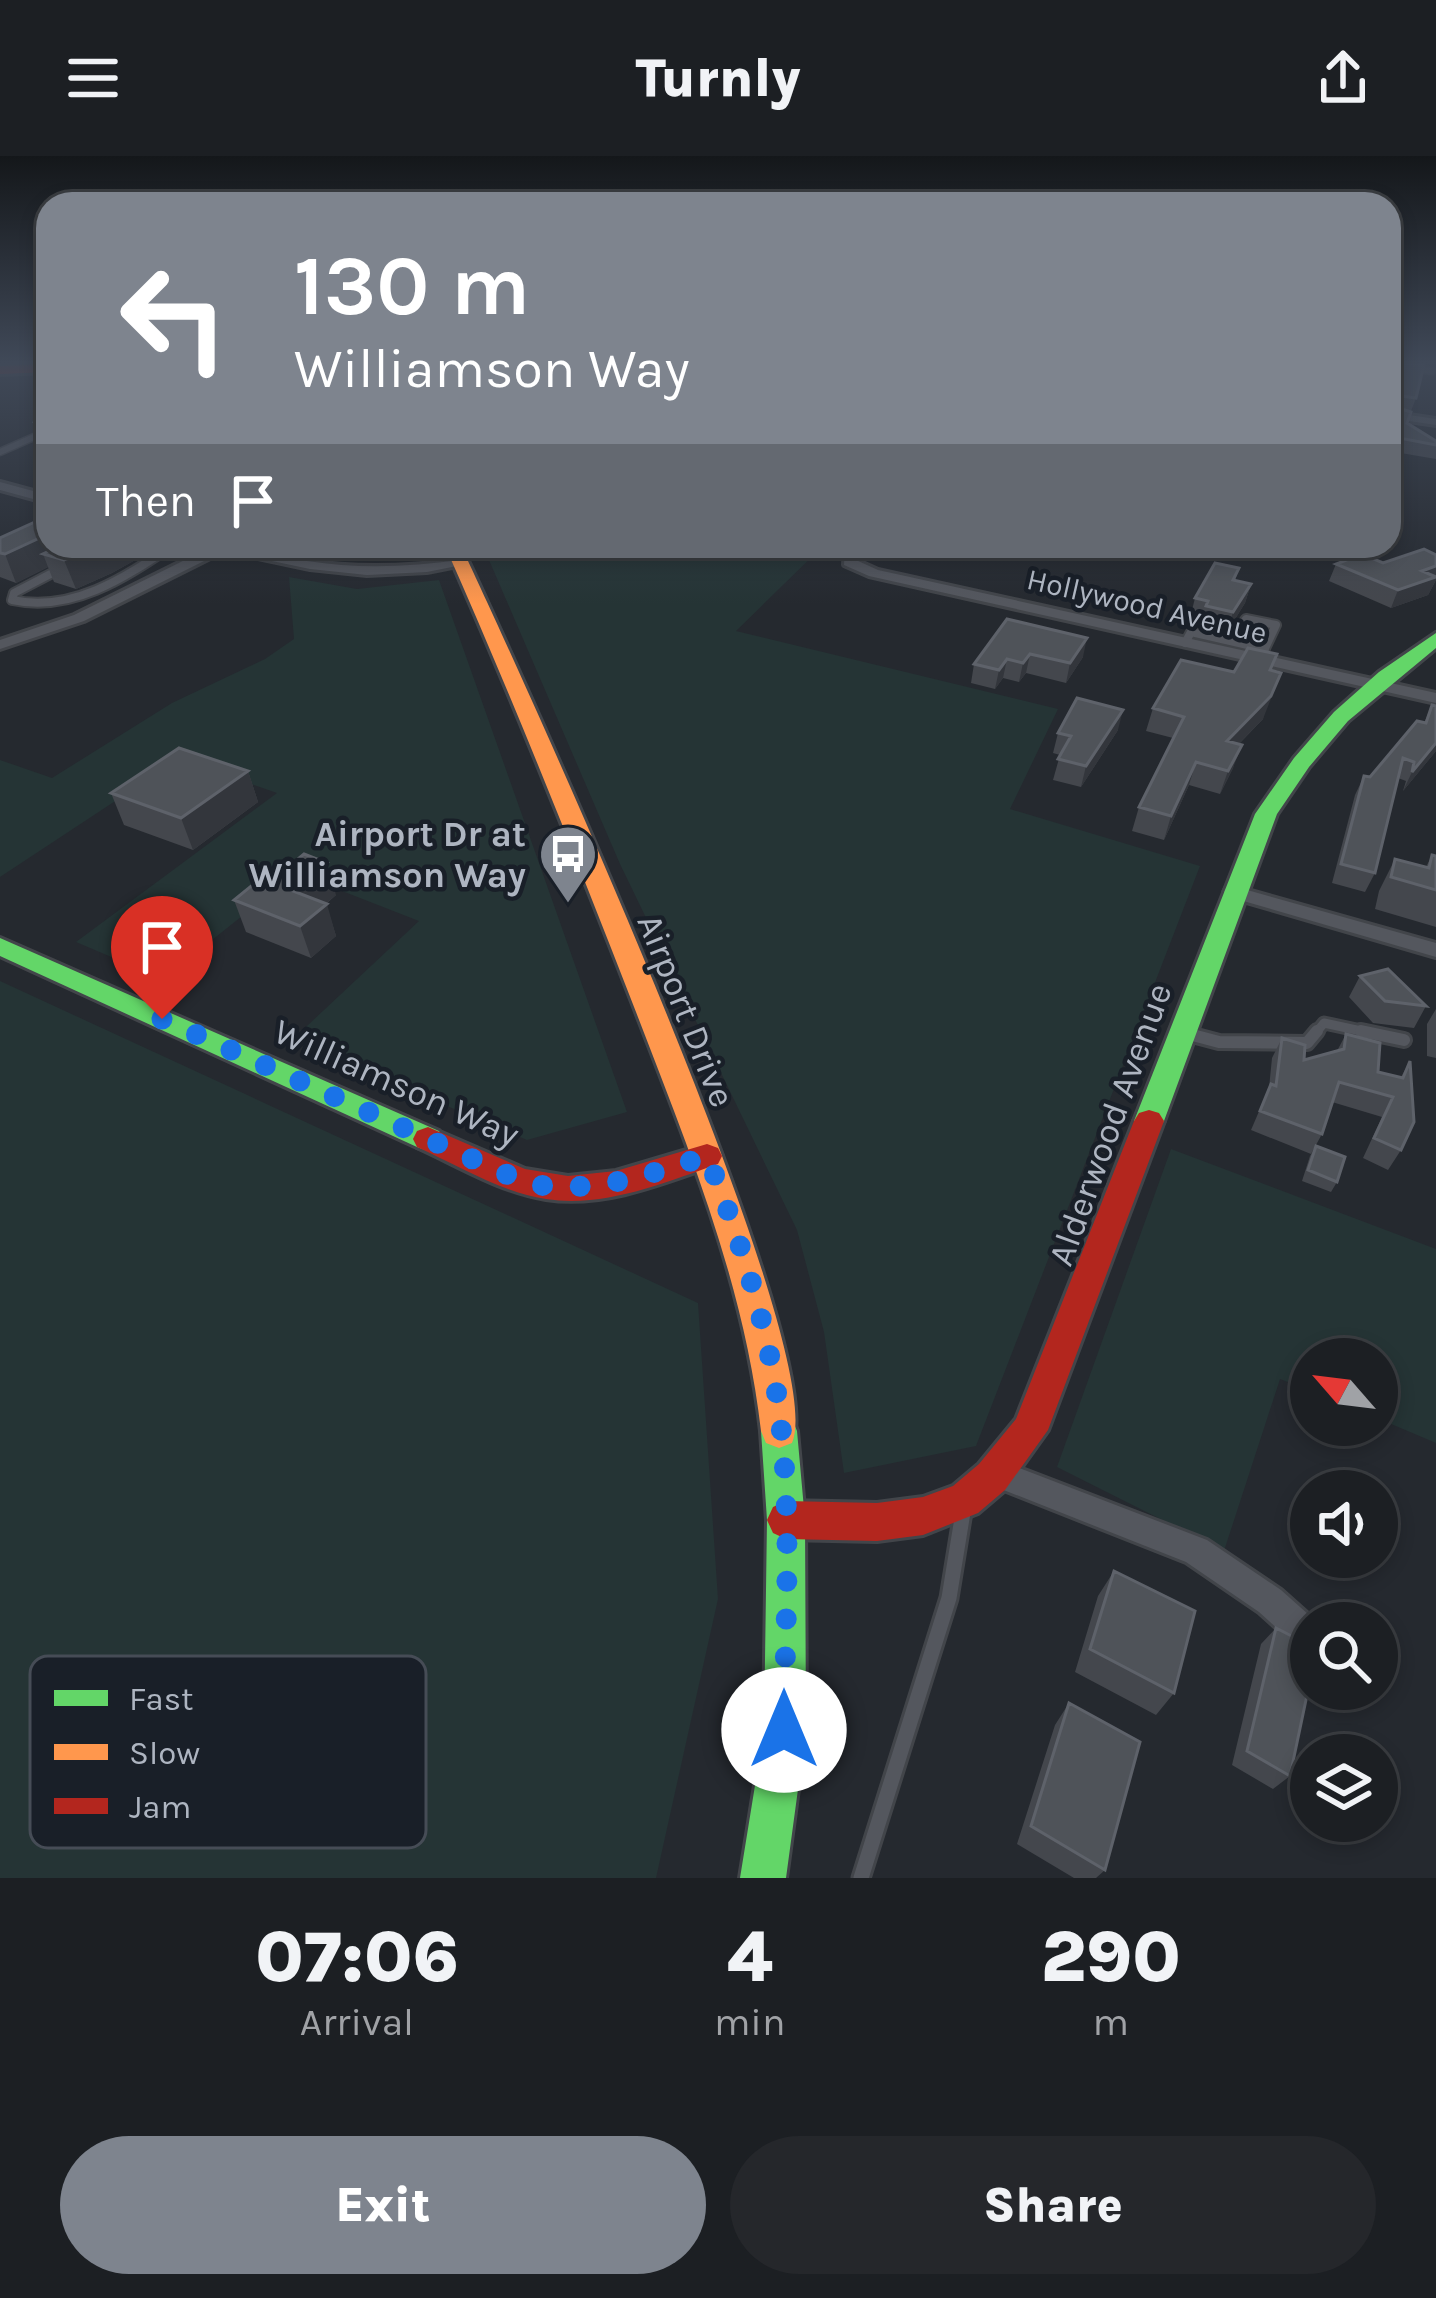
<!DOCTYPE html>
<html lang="en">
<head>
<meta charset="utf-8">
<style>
  body { margin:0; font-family:Karla,sans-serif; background:#25272b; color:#f1f3f6; height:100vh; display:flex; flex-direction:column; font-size:45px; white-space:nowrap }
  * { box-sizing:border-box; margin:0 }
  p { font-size:39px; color:#a0a2a6 }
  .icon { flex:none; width:66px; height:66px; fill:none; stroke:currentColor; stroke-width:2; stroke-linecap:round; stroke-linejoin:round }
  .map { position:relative; height:1722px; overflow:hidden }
  .side { display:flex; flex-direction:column; background:#1c1f23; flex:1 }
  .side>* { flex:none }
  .top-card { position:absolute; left:36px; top:36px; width:1365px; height:366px; border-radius:36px; box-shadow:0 6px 18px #0003,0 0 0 3px #3a3d41; background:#7e848e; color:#fff; overflow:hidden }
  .needle { width:78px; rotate:298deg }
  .buttons { position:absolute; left:1290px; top:1182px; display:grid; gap:24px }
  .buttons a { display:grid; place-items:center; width:108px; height:108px; border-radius:50%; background:#1c1f23; box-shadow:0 6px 18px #0003,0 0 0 3px #3a3d41; font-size:60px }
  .pin { position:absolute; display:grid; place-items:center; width:102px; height:102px; color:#fff; margin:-123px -51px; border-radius:50% 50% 50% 0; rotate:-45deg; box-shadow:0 0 12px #0007 }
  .pin .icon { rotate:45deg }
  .me { position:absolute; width:132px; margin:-66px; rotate:0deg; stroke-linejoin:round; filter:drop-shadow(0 0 9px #0008) }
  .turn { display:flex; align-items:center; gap:42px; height:252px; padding:0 60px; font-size:54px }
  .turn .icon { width:156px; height:156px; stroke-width:2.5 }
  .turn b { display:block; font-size:84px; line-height:102px }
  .then { display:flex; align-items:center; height:114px; padding:0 60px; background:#0003; gap:24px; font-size:45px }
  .eta { display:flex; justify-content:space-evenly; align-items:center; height:204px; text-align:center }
  .eta b { font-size:72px; font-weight:800; line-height:84px }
  .action { display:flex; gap:24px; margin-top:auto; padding:24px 60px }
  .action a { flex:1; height:138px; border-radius:72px; background:#7e848e; color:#fff; font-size:48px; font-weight:800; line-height:138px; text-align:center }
  .action a+a { background:#25272b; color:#f1f3f6 }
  header { display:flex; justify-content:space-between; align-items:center; height:156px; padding:0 60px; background:#1c1f23; font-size:54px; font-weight:800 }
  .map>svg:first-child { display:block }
</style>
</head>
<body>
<header><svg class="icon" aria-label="menu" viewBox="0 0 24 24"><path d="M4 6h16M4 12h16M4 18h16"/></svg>Turnly<svg class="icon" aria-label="share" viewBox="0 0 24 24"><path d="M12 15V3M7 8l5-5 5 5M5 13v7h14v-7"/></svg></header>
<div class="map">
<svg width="1436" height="1722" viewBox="0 0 1436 1722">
  <rect width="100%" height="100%" fill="#25292f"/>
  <path fill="#253435" d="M 264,390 L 419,390 L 422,397 C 365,411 320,405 264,390 Z
    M 483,390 L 823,390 L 736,475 L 1058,553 L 1010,653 L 1200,710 L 976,1290 L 844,1317 L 824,1176 L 797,1074 L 620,708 Z
    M 289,421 L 357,433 L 439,424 L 627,956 L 527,984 L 292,884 L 419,765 L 296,717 L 163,823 L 76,786 L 277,637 L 179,603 L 0,721 L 0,604 L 52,622 L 172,547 L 265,503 L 294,483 Z
    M 0,825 L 698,1147 L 718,1443 L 656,1722 L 0,1722 Z
    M 1171,993 L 1436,1093 L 1436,1287 L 1377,1262 L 1377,1203 L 1311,1203 L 1311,1235 L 1280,1223 L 1224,1395 L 1057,1311 Z"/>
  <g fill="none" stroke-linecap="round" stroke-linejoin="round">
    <g stroke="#42454a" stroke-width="9">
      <path id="lane-far4" d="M 1389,208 L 1432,215
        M 0,296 L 43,277 L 48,270"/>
    </g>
    <g stroke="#42454a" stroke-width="12">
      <path id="lane-far3" d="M 62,412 L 14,437 L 12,444 C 72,457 124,422 172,390
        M 1231,485 L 1246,463 L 1276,469 L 1260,503
        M 1185,487 L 1191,476 L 1265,493"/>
    </g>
    <g stroke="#42454a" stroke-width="15">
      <path id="lane-far2" d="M 1315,878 L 1324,867 L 1375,878"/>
    </g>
    <g stroke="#42454a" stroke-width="18">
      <path id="lane-far1" d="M 1361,875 L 1404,884
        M 1185,877 L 1219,886 L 1307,887 L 1317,875"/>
    </g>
    <g stroke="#42454a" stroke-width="21">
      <path id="lane" d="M 861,1722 L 949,1442 L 964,1350"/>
    </g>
    <g stroke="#42454a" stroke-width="6">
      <path id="street" d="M 1389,256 L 1436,263 L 1436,269 L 1389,262 Z
        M 0,326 L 48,339 L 48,347 L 0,334 Z
        M 213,390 C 245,390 275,400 307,405 C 358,413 409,411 460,404 L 467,408 L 427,416 L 367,419 L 310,413 L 224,395 L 84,465 L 0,493 L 0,484 L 74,459 Z
        M 845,390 L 857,390 L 856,404 L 878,414 L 1436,537 L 1436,547 L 869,420 L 844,409 Z
        M 1233,730 L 1436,787 L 1436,801 L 1226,740 L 1224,736 L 1226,732 Z
        M 996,1303 L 1207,1384 L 1281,1434 L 1318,1467 L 1311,1467 L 1311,1498 L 1300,1493 L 1259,1456 L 1186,1406 L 986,1327 L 982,1317 L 986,1307 Z"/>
    </g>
    <g stroke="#42454a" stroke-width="6">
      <path id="fast" d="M 1436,477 L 1436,492 L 1348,565 L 1309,611 L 1277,658 L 1164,965 L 1159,973 L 1139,973 L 1134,965 L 1255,658 L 1294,602 L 1334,556 L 1379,516 Z
        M 0,782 L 439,975 L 443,983 L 439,991 L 428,995 L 417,991 L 0,800 Z
        M 779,1258 L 792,1263 L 797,1275 L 805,1364 L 806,1574 L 786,1722 L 740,1722 L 764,1574 L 767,1364 L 761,1275 L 766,1263 Z"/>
    </g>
    <g stroke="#42454a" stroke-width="6">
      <path id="slow" d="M 445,390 L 461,390 C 519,513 832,1194 792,1287 L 779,1292 L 766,1287 L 761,1275 C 744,1127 689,994 636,856 C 575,699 513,543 445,390 Z"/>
    </g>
    <g stroke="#42454a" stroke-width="6">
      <path id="jam" d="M 48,208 L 48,216 L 0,218 L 0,210 Z
        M 1149,954 L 1159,957 L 1164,965 L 1048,1274 L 1005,1334 L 978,1357 L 923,1379 L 877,1385 L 786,1383 L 773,1377 L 767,1364 L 773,1351 L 786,1345 L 877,1347 L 923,1341 L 953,1330 L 979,1308 L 1016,1263 L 1134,965 L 1139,957 Z
        M 428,971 L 525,1013 L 568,1020 L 616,1015 L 707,988 L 718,992 L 722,1000 L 718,1008 C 664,1027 604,1052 546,1043 C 501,1036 459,1010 417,991 L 413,983 L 417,975 Z"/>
    </g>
    <use href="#lane-far4" stroke="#54575e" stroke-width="6"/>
    <use href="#lane-far3" stroke="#54575e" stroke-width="8"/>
    <use href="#lane-far2" stroke="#54575e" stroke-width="9"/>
    <use href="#lane-far1" stroke="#54575e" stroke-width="12"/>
    <use href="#lane" stroke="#54575e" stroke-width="15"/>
    <use href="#street" fill="#54575e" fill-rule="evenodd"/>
    <use href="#fast" fill="#63d668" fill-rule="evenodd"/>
    <use href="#slow" fill="#ff974d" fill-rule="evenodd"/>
    <use href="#jam" fill="#b3261e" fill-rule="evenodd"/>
  </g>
  <path fill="#44474d" d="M 1389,207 L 1416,242 L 1411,255 L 1402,253 L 1407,267 L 1436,285 L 1436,303 L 1389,295 Z
    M 0,382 L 48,390 L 143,390 L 146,398 L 112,417 L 76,433 L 54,426 L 48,411 L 16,427 L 0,421 Z
    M 1436,399 L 1436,424 L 1428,439 L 1391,452 L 1329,425 L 1336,408 L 1383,407 Z
    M 1239,412 L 1235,425 L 1251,428 L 1245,447 L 1227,476 L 1200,470 L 1202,464 L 1190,462 L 1195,442 Z
    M 1007,463 L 1083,501 L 1066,527 L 1026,517 L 1019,526 L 1003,522 L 995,533 L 971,527 L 974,508 Z
    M 1271,514 L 1263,563 L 1239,588 L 1233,612 L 1220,638 L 1189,629 L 1164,684 L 1132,675 L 1139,651 L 1173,582 L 1146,575 L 1153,552 L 1234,516 Z
    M 1432,549 L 1436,550 L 1436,595 L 1403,635 L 1406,625 L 1398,622 L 1375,717 L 1365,736 L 1332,727 L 1355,639 L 1364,620 L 1370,621 L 1424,567 Z
    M 1118,574 L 1081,631 L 1053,624 L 1060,599 L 1053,597 L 1058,577 Z
    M 248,615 L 258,646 L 193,694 L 124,669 L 111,637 Z
    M 1432,699 L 1436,700 L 1436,771 L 1375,753 L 1379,735 L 1395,703 L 1426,711 Z
    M 270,726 L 336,739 L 326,748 L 336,780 L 311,802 L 246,776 L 234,744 Z
    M 1360,820 L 1426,850 L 1414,872 L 1373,867 L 1349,841 Z
    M 1436,853 L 1436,902 L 1427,900 L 1427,868 Z
    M 1346,878 L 1378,916 L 1401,921 L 1410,905 L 1401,994 L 1388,1014 L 1363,1002 L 1382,961 L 1332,946 L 1322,978 L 1311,998 L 1251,974 L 1269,932 L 1272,902 L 1282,882 L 1304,904 L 1337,895 Z
    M 1316,990 L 1337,1026 L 1331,1036 L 1302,1025 L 1310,1000 Z
    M 1114,1415 L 1174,1537 L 1156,1559 L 1075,1516 L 1098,1440 Z
    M 1276,1472 L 1290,1620 L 1273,1633 L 1232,1609 L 1261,1488 Z
    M 1069,1547 L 1105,1714 L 1096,1722 L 1074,1722 L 1017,1688 L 1055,1569 Z"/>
  <path fill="#33363c" d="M 48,264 L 48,298 L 35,265 Z
    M 48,378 L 48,390 L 90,390 L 43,398 L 48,411 L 16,427 L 5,398 Z
    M 101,390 L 143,390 L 146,398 L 112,417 L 76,433 L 64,404 Z
    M 1436,410 L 1436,424 L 1428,439 L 1391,452 L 1398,434 L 1422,415 Z
    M 1251,428 L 1245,447 L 1227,476 L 1233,456 Z
    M 1087,482 L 1083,501 L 1066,527 L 1070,507 Z
    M 1030,498 L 1026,517 L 1019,526 L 1023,507 Z
    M 1007,503 L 1003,522 L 995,533 L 999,514 Z
    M 1281,517 L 1263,563 L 1219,608 L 1227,585 Z
    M 1123,554 L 1118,574 L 1081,631 L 1086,610 Z
    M 1436,587 L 1436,595 L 1403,635 L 1412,616 Z
    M 1242,589 L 1233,612 L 1220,638 L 1228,615 Z
    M 1196,606 L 1189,629 L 1164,684 L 1171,660 Z
    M 248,615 L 258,646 L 193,694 L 181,662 Z
    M 327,707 L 336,739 L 303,767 L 293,735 Z
    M 327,748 L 336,780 L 311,802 L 300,770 Z"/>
  <path fill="#4f5359" stroke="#5e626a" stroke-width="3" d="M 1389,207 L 1424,209 L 1416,242 L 1394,239 L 1389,249 L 1411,256 L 1407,267 L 1436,285 L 1436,289 L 1389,280 Z
    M 48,248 L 48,264 L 35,265 Z
    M 48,360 L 48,378 L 5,398 L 0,397 L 0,382 Z
    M 60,390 L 101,390 L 64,404 L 43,398 Z
    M 1424,393 L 1436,399 L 1436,410 L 1422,415 L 1436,421 L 1398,434 L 1336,408 L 1362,398 L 1383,407 Z
    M 1215,407 L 1239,412 L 1233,424 L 1251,428 L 1233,456 L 1206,450 L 1208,445 L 1195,442 Z
    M 1007,463 L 1087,482 L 1070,507 L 1030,498 L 1023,507 L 1007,503 L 999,514 L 974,508 Z
    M 1248,492 L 1277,498 L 1270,514 L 1281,517 L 1271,540 L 1227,585 L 1242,589 L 1228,615 L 1196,606 L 1171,660 L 1139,651 L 1184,561 L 1153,552 L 1181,504 L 1234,516 Z
    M 1077,542 L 1123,554 L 1086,610 L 1058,603 L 1071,580 L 1058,577 Z
    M 1432,549 L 1436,550 L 1436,587 L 1412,616 L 1414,606 L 1403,602 L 1375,717 L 1341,708 L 1364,620 L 1370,621 L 1417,565 L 1426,567 Z
    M 179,592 L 248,615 L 181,662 L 111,637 Z
    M 304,698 L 327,707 L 293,735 L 327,748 L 300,770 L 234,744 L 261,722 L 270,726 Z
    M 1432,699 L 1436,700 L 1436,734 L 1391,721 L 1395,703 L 1429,712 Z
    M 1388,813 L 1426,850 L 1385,845 L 1360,820 Z
    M 1346,878 L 1380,887 L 1378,916 L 1403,922 L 1410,905 L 1414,966 L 1401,994 L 1374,982 L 1393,941 L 1339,926 L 1322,978 L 1260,955 L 1271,928 L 1276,930 L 1282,882 L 1305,889 L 1304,904 L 1344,893 Z
    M 1316,990 L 1345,1001 L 1337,1026 L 1308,1014 Z
    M 1114,1415 L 1195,1455 L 1174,1537 L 1090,1493 Z
    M 1276,1472 L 1311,1490 L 1311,1520 L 1290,1620 L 1247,1595 Z
    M 1069,1547 L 1140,1586 L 1105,1714 L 1031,1670 Z"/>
  <linearGradient id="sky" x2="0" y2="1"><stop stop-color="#14171a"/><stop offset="0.46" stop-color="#404958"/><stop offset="1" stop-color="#404958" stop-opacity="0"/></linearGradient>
  <rect width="1436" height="448" fill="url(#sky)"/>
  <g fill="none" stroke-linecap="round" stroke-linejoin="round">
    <path stroke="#1a73e8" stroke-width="21" stroke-dasharray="0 37.8" d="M 162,863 L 526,1027 C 592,1039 644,1020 707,1000 C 737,1074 761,1148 775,1227 C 794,1340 785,1460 784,1574"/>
  </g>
  <defs>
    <g id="bus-pin" transform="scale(3)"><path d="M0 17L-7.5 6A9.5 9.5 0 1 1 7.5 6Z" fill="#7e848e" stroke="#191f28"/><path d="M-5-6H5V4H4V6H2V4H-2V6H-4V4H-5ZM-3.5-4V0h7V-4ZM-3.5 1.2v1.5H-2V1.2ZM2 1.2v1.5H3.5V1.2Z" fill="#fff"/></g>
  </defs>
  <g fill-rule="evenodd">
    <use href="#bus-pin" x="568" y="698"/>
  </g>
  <g text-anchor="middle" stroke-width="9" stroke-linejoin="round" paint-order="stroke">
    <g font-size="30" fill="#aeb5c1" stroke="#191f28">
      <text transform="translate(1147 450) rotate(13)" y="10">Hollywood Avenue</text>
    </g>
    <g font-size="36" font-weight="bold" fill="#aeb5c1" stroke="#191f28" text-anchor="end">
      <text x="526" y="690">Airport Dr at<tspan x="526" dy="41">Williamson Way</tspan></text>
    </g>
    <g font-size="36" fill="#aeb5c1" stroke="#191f28">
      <text transform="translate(687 854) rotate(68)" y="13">Airport Drive</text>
      <text transform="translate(397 926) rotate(24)" y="13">Williamson Way</text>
      <text transform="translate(1109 968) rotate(-70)" y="13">Alderwood Avenue</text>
    </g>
  </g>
  <rect x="30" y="1500" width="396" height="192" rx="18" fill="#191f28" stroke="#464c56" stroke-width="3"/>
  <rect x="54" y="1534" width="54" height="16" fill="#63d668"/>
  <rect x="54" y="1588" width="54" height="16" fill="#ff974d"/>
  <rect x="54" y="1642" width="54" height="16" fill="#b3261e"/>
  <g font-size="33" fill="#aeb5c1">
    <text x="129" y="1554">Fast</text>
    <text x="129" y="1608">Slow</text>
    <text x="129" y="1662">Jam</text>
  </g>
</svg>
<div class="buttons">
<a><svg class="needle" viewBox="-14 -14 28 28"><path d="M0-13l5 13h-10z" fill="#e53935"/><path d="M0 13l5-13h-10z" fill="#a0a2a6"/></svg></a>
<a><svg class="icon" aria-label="sound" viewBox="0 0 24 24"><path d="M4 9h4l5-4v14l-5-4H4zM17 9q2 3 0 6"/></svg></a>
<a><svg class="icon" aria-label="search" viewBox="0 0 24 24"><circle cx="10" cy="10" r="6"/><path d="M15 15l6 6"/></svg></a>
<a><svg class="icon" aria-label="layers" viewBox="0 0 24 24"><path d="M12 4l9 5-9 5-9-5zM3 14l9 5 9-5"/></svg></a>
</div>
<div class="pin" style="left:162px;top:863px;background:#d93025"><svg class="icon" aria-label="arrive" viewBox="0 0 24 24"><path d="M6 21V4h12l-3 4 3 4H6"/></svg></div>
<svg class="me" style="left:784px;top:1574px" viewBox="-20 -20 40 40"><circle r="19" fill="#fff"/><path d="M0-13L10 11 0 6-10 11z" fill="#1a73e8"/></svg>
<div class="top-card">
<div class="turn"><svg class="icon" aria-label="left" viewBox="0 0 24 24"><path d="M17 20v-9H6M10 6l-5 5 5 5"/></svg><div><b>130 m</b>Williamson Way</div></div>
<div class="then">Then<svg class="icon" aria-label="arrive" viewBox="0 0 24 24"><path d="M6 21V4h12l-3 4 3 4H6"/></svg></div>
</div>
</div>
<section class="side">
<div class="eta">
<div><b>07:06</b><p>Arrival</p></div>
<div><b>4</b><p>min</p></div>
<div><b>290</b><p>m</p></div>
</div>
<div class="action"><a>Exit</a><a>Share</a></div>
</section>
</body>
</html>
